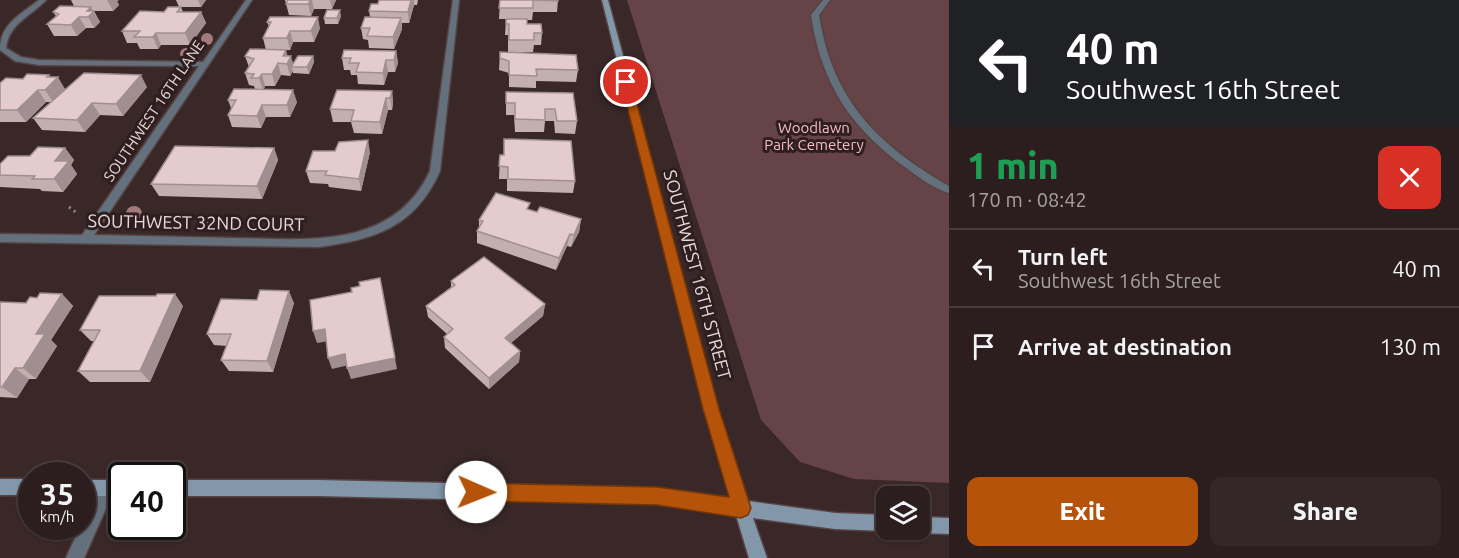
<!DOCTYPE html>
<html lang="en">
<head>
<meta charset="utf-8">
<style>
  body { margin:0; font-family:Ubuntu,sans-serif; background:#342728; color:#f1f3f6; height:100vh; display:flex; flex-direction:column; font-size:22px; white-space:nowrap }
  * { box-sizing:border-box; margin:0 }
  p { font-size:20px; color:#a6a2a4 }
  .icon { flex:none; width:33px; height:33px; fill:none; stroke:currentColor; stroke-width:2; stroke-linecap:round; stroke-linejoin:round }
  .map { position:relative; flex:1; overflow:hidden }
  .drawer { display:flex; flex-direction:column; background:#2c1e1f; width:510px }
  .drawer>* { flex:none }
  .banner { background:#202124; color:#fff; overflow:hidden }
  .tools { position:absolute; left:876px; top:486px; display:grid; gap:12px }
  .tools a { display:grid; place-items:center; width:54px; height:54px; border-radius:12px; background:#2c1e1f; box-shadow:0 2px 4px #0004,0 0 0 2px #483c3d; font-size:30px }
  .speed { position:absolute; left:18px; top:462px; display:flex; gap:12px; font-size:30px; font-weight:700; text-align:center }
  .speed>* { display:grid; place-content:center; width:78px; height:78px; border-radius:50%; background:#2c1e1f; box-shadow:0 2px 4px #0004,0 0 0 2px #483c3d; line-height:1 }
  .speed small { font-size:15px; font-weight:400 }
  .speed .limit { border:3px solid #111; border-radius:9px; background:#fff; color:#111 }
  .pin { position:absolute; display:grid; place-items:center; width:51px; height:51px; color:#fff; margin:-26px; border:3px solid #fff; border-radius:50%; box-shadow:0 2px 6px #0007 }
  .me { position:absolute; width:66px; margin:-33px; rotate:91deg; stroke-linejoin:round; filter:drop-shadow(0 0 4px #0008) }
  .turn { display:flex; align-items:center; gap:21px; height:126px; padding:0 18px; font-size:27px }
  .turn .icon { width:78px; height:78px; stroke-width:2.5 }
  .turn b { display:block; font-size:42px; line-height:51px }
  .round { display:grid; place-items:center; flex:none; width:63px; height:63px; border-radius:12px; background:#342728 }
  .head { display:flex; align-items:center; justify-content:space-between; height:102px; padding:0 18px }
  h1 { font-size:36px; font-weight:800; line-height:45px; color:#1e9e55 }
  .primary-button { display:flex; gap:12px; margin-top:auto; padding:12px 18px }
  .primary-button a { flex:1; height:69px; border-radius:12px; background:#b45309; color:#fff; font-size:24px; font-weight:800; line-height:69px; text-align:center }
  .primary-button a+a { background:#342728; color:#f1f3f6 }
  ul { padding:0; list-style:none }
  li { display:flex; align-items:center; gap:18px; height:78px; padding:0 18px; border-top:2px solid #483c3d }
  li div { flex:1 }
  li b { display:block; font-size:22px }
  li em { font-style:normal }
  main { display:flex; flex:1; min-height:0 }
  .map>svg:first-child { display:block }
</style>
</head>
<body>
<main>
<div class="map">
<svg width="949" height="558" viewBox="0 0 949 558">
  <rect width="100%" height="100%" fill="#3a2829"/>
  <path fill="#654346" d="M 627,0 L 949,0 L 949,483 L 854,479 L 800,462 L 761,420 Z"/>
  <g fill="none" stroke-linecap="round" stroke-linejoin="round">
    <g stroke="#564445" stroke-width="3">
      <path id="lane" d="M 823,0 L 830,0 L 819,15 C 832,99 877,145 949,186 L 949,193 C 935,189 921,179 909,170 C 852,130 821,84 811,15 Z"/>
    </g>
    <g stroke="#564445" stroke-width="3">
      <path id="street" d="M 39,0 L 46,0 C 32,15 8,24 6,48 L 21,57 L 39,60 L 203,62 L 246,0 L 252,0 L 94,235 C 140,236 186,237 232,238 C 305,239 393,251 430,171 L 453,0 L 459,0 L 440,171 C 415,227 376,239 319,247 L 0,242 L 0,234 L 82,235 L 199,66 L 39,65 L 15,61 L 0,50 C 0,24 20,15 39,0 Z
        M 107,480 L 113,482 L 115,488 L 84,558 L 66,558 L 101,482 Z"/>
    </g>
    <g stroke="#564445" stroke-width="3">
      <path id="secondary" d="M 602,0 L 608,0 L 718,409 L 748,501 L 835,513 L 886,515 L 886,530 L 890,530 L 886,531 L 835,529 L 753,518 L 767,558 L 749,558 L 736,515 L 657,504 L 318,496 L 172,496 L 172,480 L 318,480 L 657,488 L 731,498 L 704,409 Z
        M 0,479 L 32,479 L 32,495 L 0,495 Z
        M 82,480 L 122,480 L 122,496 L 82,496 Z
        M 920,517 L 949,518 L 949,534 L 920,533 L 914,531 L 920,530 Z"/>
    </g>
    <path stroke="#928384" stroke-width="3" stroke-dasharray="2 4" stroke-linecap="butt" d="M 69,207 L 78,214"/>
    <use href="#lane" fill="#64717d" fill-rule="evenodd"/>
    <use href="#street" fill="#64717d" fill-rule="evenodd"/>
    <use href="#secondary" fill="#8397ab" fill-rule="evenodd"/>
  </g>
  <g fill="#a37a7d">
    <circle cx="207" cy="39" r="6"/>
    <circle cx="186" cy="54" r="6"/>
    <circle cx="134" cy="214" r="8"/>
    <circle cx="170" cy="223" r="8"/>
    <circle cx="207" cy="223" r="8"/>
  </g>
  <path fill="#c4afb0" d="M 71,0 L 119,0 L 117,1 L 119,5 L 113,11 L 94,11 L 100,22 L 94,28 L 86,28 L 77,36 L 54,36 L 47,24 L 56,16 L 53,12 L 74,6 Z
    M 176,0 L 206,0 L 201,7 L 181,7 L 183,12 L 201,12 L 206,23 L 190,45 L 161,45 L 158,49 L 140,49 L 137,43 L 127,43 L 122,31 L 164,12 L 179,7 Z
    M 285,0 L 336,0 L 332,9 L 314,9 L 311,16 L 289,15 Z
    M 379,0 L 418,0 L 417,5 L 414,5 L 409,23 L 402,23 L 402,29 L 394,49 L 369,48 L 368,40 L 363,39 L 361,28 L 370,17 L 369,11 L 378,4 Z
    M 500,0 L 558,0 L 557,12 L 533,12 L 532,20 L 527,20 L 527,24 L 542,33 L 541,45 L 534,45 L 533,52 L 508,52 L 508,35 L 505,35 L 506,19 L 499,19 Z
    M 341,16 L 338,24 L 325,24 L 324,18 Z
    M 267,22 L 320,28 L 314,42 L 293,42 L 290,50 L 267,50 L 287,56 L 293,63 L 313,56 L 314,62 L 309,74 L 293,73 L 293,71 L 290,76 L 281,75 L 275,86 L 265,86 L 264,89 L 297,102 L 290,117 L 266,117 L 261,128 L 232,127 L 228,115 L 231,108 L 228,100 L 255,89 L 254,86 L 249,85 L 245,73 L 249,67 L 245,56 L 266,50 L 263,38 L 269,26 Z
    M 396,51 L 398,63 L 395,72 L 388,72 L 384,85 L 358,84 L 357,75 L 351,75 L 350,70 L 344,70 L 342,58 Z
    M 500,52 L 578,70 L 576,82 L 536,81 L 536,88 L 509,87 L 509,73 L 499,70 Z
    M 51,77 L 65,89 L 147,87 L 123,116 L 100,115 L 85,132 L 42,130 L 33,118 L 51,102 L 46,102 L 26,122 L 0,122 L 0,83 L 23,79 Z
    M 392,91 L 393,103 L 392,110 L 388,110 L 382,134 L 354,133 L 351,122 L 333,122 L 330,109 Z
    M 506,92 L 573,93 L 577,121 L 575,134 L 555,133 L 554,121 L 545,121 L 544,132 L 515,132 L 514,115 L 506,115 Z
    M 504,139 L 575,181 L 573,193 L 507,191 L 507,179 L 499,179 L 500,155 L 504,155 Z
    M 65,148 L 74,160 L 71,165 L 77,174 L 63,192 L 42,191 L 40,189 L 0,187 L 0,164 Z
    M 274,148 L 278,160 L 262,199 L 159,196 L 151,184 Z
    M 370,152 L 361,191 L 329,187 L 328,184 L 310,183 L 306,171 Z
    M 530,210 L 537,212 L 581,219 L 579,232 L 571,247 L 567,246 L 556,270 L 477,243 L 477,231 L 479,227 L 479,220 Z
    M 451,281 L 545,304 L 543,316 L 511,343 L 520,351 L 519,362 L 489,389 L 445,348 L 444,337 L 447,334 L 428,317 L 426,306 L 451,287 Z
    M 62,294 L 73,306 L 51,340 L 57,346 L 36,379 L 29,379 L 17,398 L 0,397 L 0,302 L 26,303 L 37,298 Z
    M 257,300 L 294,303 L 273,372 L 229,371 L 221,360 L 227,346 L 214,345 L 207,334 Z
    M 183,306 L 150,382 L 90,382 L 78,371 L 94,341 L 91,341 L 80,330 Z"/>
  <path fill="#a08e90" d="M 107,0 L 119,0 L 117,1 L 119,5 L 113,11 Z
    M 198,0 L 206,0 L 201,7 Z
    M 311,0 L 312,0 L 314,9 L 311,16 L 308,4 Z
    M 330,0 L 336,0 L 332,9 Z
    M 411,0 L 414,0 L 414,5 L 409,23 L 408,12 Z
    M 91,7 L 100,22 L 94,28 L 88,17 L 87,11 Z
    M 340,10 L 341,16 L 338,24 L 337,18 Z
    M 201,12 L 206,23 L 190,45 L 185,33 Z
    M 79,17 L 86,28 L 77,36 L 71,25 Z
    M 318,17 L 320,28 L 314,42 L 311,31 Z
    M 401,18 L 402,29 L 394,49 L 393,37 Z
    M 290,31 L 293,42 L 290,50 L 287,38 Z
    M 156,33 L 161,45 L 158,49 L 153,37 Z
    M 286,50 L 289,61 L 291,56 L 294,67 L 291,67 L 293,71 L 290,76 L 287,64 L 283,56 Z
    M 396,51 L 398,63 L 395,72 L 394,60 Z
    M 313,56 L 314,62 L 309,74 L 307,67 Z
    M 386,60 L 388,72 L 384,85 L 383,73 Z
    M 278,63 L 281,75 L 275,86 L 272,74 Z
    M 262,74 L 265,86 L 263,91 L 259,78 Z
    M 49,75 L 53,81 L 58,77 L 65,89 L 53,102 L 45,90 L 47,77 Z
    M 141,75 L 147,87 L 123,116 L 116,104 Z
    M 38,90 L 46,102 L 26,122 L 17,110 Z
    M 293,90 L 297,102 L 290,117 L 287,105 Z
    M 392,91 L 393,103 L 392,110 L 390,98 Z
    M 386,98 L 388,110 L 382,134 L 380,122 Z
    M 92,103 L 100,115 L 85,132 L 77,120 Z
    M 262,105 L 266,117 L 261,128 L 257,116 Z
    M 368,140 L 370,152 L 361,191 L 359,179 Z
    M 65,148 L 74,160 L 71,165 L 77,174 L 63,192 L 54,179 L 55,161 Z
    M 274,148 L 278,160 L 262,199 L 257,186 Z
    M 581,219 L 579,232 L 571,247 L 574,235 Z
    M 570,234 L 567,246 L 556,270 L 559,258 Z
    M 380,278 L 397,369 L 351,379 L 347,368 Z
    M 289,291 L 294,303 L 273,372 L 267,361 Z
    M 62,294 L 73,306 L 51,340 L 57,346 L 36,379 L 23,368 L 36,334 Z
    M 175,294 L 183,306 L 150,382 L 140,371 Z
    M 545,304 L 543,316 L 504,349 L 505,338 Z
    M 325,329 L 329,341 L 317,343 L 313,331 Z
    M 520,351 L 519,362 L 489,389 L 489,378 Z
    M 345,354 L 349,365 L 332,369 L 328,358 Z
    M 15,368 L 29,379 L 17,398 L 2,387 Z"/>
  <path fill="#e4cbcd" stroke="#a08e90" stroke-width="1.5" d="M 288,0 L 311,0 L 308,4 L 286,4 Z
    M 379,0 L 411,0 L 408,12 L 369,11 L 371,4 L 378,4 Z
    M 500,0 L 558,0 L 558,1 L 533,0 L 533,8 L 499,8 Z
    M 60,6 L 91,7 L 87,11 L 94,11 L 88,17 L 79,17 L 71,25 L 47,24 L 59,14 L 53,12 Z
    M 168,7 L 181,7 L 177,12 L 201,12 L 185,33 L 156,33 L 153,37 L 134,37 L 140,31 L 122,31 L 140,11 L 164,12 Z
    M 327,10 L 340,10 L 337,18 L 324,18 Z
    M 270,17 L 318,17 L 311,31 L 290,31 L 287,38 L 263,38 L 271,22 L 267,22 Z
    M 365,17 L 401,18 L 393,37 L 367,36 L 370,28 L 361,28 Z
    M 506,19 L 527,19 L 527,24 L 541,24 L 542,33 L 534,33 L 534,40 L 509,40 L 509,24 L 506,24 Z
    M 250,49 L 286,50 L 283,56 L 291,56 L 287,64 L 278,63 L 272,74 L 262,74 L 259,78 L 251,78 L 254,74 L 245,73 L 254,59 L 245,56 Z
    M 344,50 L 396,51 L 394,60 L 386,60 L 383,73 L 356,72 L 359,63 L 349,63 L 351,58 L 342,58 Z
    M 500,52 L 576,55 L 578,70 L 536,69 L 537,76 L 509,75 L 509,61 L 500,58 Z
    M 298,56 L 313,56 L 307,67 L 291,67 Z
    M 84,73 L 141,75 L 116,104 L 92,103 L 77,120 L 33,118 Z
    M 27,74 L 49,75 L 47,77 L 58,77 L 45,90 L 38,90 L 17,110 L 0,110 L 0,83 L 6,78 L 23,79 Z
    M 234,89 L 293,90 L 287,105 L 262,105 L 257,116 L 228,115 L 236,100 L 228,100 Z
    M 337,90 L 392,91 L 390,98 L 386,98 L 380,122 L 351,121 L 354,110 L 330,109 Z
    M 506,92 L 573,93 L 577,121 L 557,121 L 555,109 L 545,109 L 545,120 L 515,119 L 515,103 L 506,103 Z
    M 504,139 L 571,141 L 575,181 L 508,179 L 508,167 L 499,166 L 500,155 L 504,155 Z
    M 368,140 L 359,179 L 325,175 L 327,171 L 306,171 L 313,151 L 335,151 L 339,142 Z
    M 175,146 L 274,148 L 257,186 L 151,184 Z
    M 38,147 L 65,148 L 55,161 L 69,161 L 54,179 L 32,179 L 35,176 L 0,175 L 0,164 L 8,156 L 30,156 Z
    M 496,193 L 530,203 L 527,209 L 537,212 L 540,207 L 581,219 L 574,235 L 570,234 L 559,258 L 477,231 L 483,221 L 479,220 Z
    M 484,257 L 545,304 L 505,338 L 520,351 L 489,378 L 444,337 L 453,329 L 426,306 L 455,285 L 451,281 Z
    M 380,278 L 395,358 L 347,368 L 345,354 L 328,358 L 325,329 L 313,331 L 310,300 L 352,292 L 351,288 L 360,286 L 359,282 Z
    M 260,290 L 289,291 L 267,361 L 221,360 L 231,334 L 207,334 L 221,299 L 257,300 Z
    M 40,293 L 62,294 L 36,334 L 45,334 L 23,368 L 15,368 L 2,387 L 0,387 L 0,302 L 26,303 L 30,297 L 37,298 Z
    M 157,294 L 175,294 L 140,371 L 78,371 L 100,330 L 80,330 L 99,296 L 156,296 Z"/>
  <path fill="#b45309" stroke="#753606" stroke-width="1.5" d="M 626,79 L 631,82 L 719,409 L 751,508 L 748,515 L 741,518 L 657,505 L 476,501 L 470,498 L 467,492 L 470,485 L 476,483 L 657,487 L 729,497 L 703,409 L 621,82 Z"/>
  <g text-anchor="middle" stroke-width="6" stroke-linejoin="round" paint-order="stroke">
    <g font-size="15" fill="#e6d9da" stroke="#2f1e1f">
      <text transform="translate(154 111) rotate(-56)" y="5">SOUTHWEST 16TH LANE</text>
    </g>
    <g font-size="15" fill="#f9bec2" stroke="#2f1e1f">
      <text x="814" y="133">Woodlawn<tspan x="814" dy="17">Park Cemetery</tspan></text>
    </g>
    <g font-size="18" fill="#e6d9da" stroke="#2f1e1f">
      <text transform="translate(196 223) rotate(1)" y="6">SOUTHWEST 32ND COURT</text>
      <text transform="translate(697 275) rotate(75)" y="6">SOUTHWEST 16TH STREET</text>
    </g>
  </g>
</svg>
<div class="tools">
<a><svg class="icon" aria-label="layers" viewBox="0 0 24 24"><path d="M12 4l9 5-9 5-9-5zM3 14l9 5 9-5"/></svg></a>
</div>
<div class="speed"><div>35<small>km/h</small></div><div class="limit">40</div></div>
<div class="pin" style="left:626px;top:82px;background:#d93025"><svg class="icon" aria-label="arrive" viewBox="0 0 24 24"><path d="M6 21V4h12l-3 4 3 4H6"/></svg></div>
<svg class="me" style="left:476px;top:492px" viewBox="-20 -20 40 40"><circle r="19" fill="#fff"/><path d="M0-13L10 11 0 6-10 11z" fill="#b45309"/></svg>
</div>
<section class="drawer">
<div class="banner">
<div class="turn"><svg class="icon" aria-label="left" viewBox="0 0 24 24"><path d="M17 20v-9H6M10 6l-5 5 5 5"/></svg><div><b>40 m</b>Southwest 16th Street</div></div>
</div>
<div class="head"><div><h1>1 min</h1><p>170 m · 08:42</p></div><a class="round" style="background:#d93025;color:#fff"><svg class="icon" aria-label="close" viewBox="0 0 24 24"><path d="M6 6l12 12M18 6L6 18"/></svg></a></div>
<ul>
<li><svg class="icon" aria-label="left" viewBox="0 0 24 24"><path d="M17 20v-9H6M10 6l-5 5 5 5"/></svg><div><b>Turn left</b><p>Southwest 16th Street</p></div><em>40 m</em></li>
<li><svg class="icon" aria-label="arrive" viewBox="0 0 24 24"><path d="M6 21V4h12l-3 4 3 4H6"/></svg><div><b>Arrive at destination</b></div><em>130 m</em></li>
</ul>
<div class="primary-button"><a>Exit</a><a>Share</a></div>
</section>
</main>
</body>
</html>
